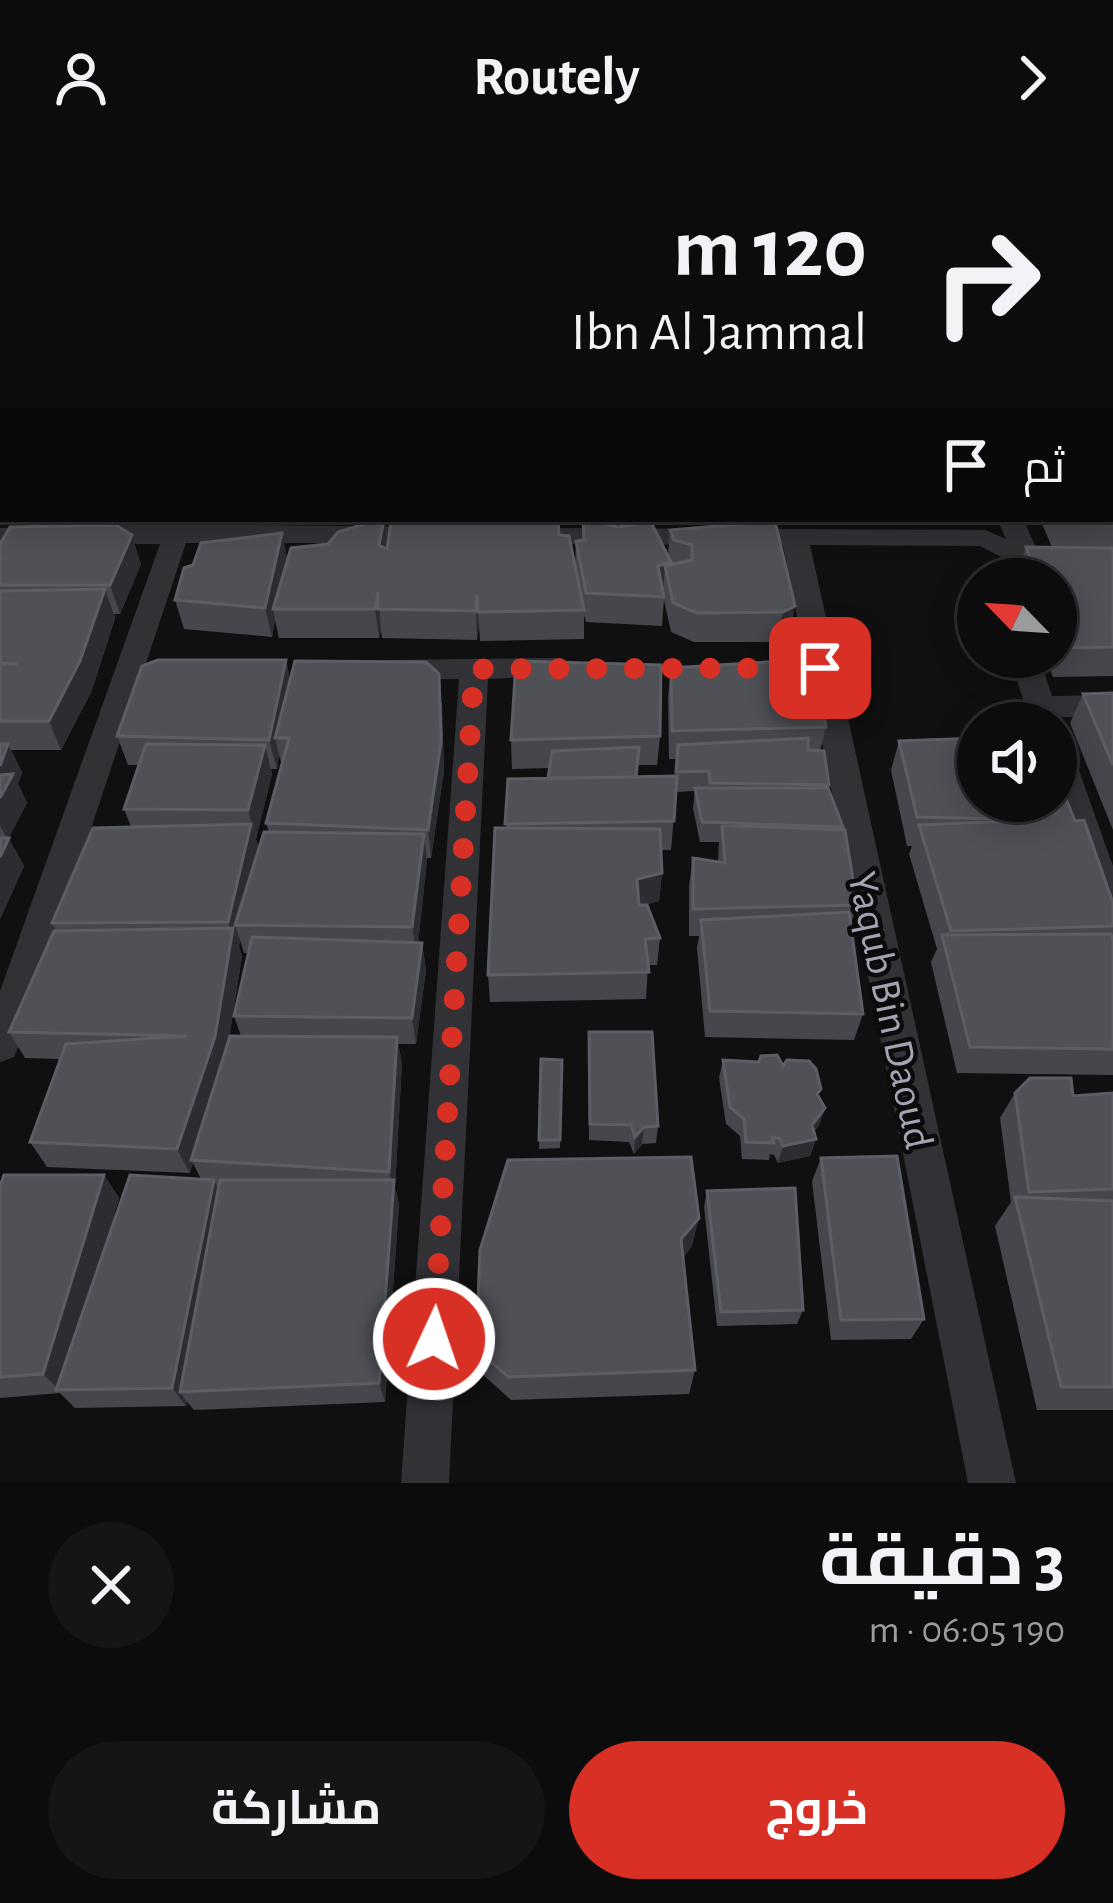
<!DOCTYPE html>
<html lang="ar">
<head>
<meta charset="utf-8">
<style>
  body { margin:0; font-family:"Alegreya Sans",Cairo,sans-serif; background:#151516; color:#f1f3f6; direction:rtl; height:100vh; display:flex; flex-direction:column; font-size:45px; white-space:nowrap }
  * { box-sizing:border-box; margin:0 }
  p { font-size:39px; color:#9a9b9d }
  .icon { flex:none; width:66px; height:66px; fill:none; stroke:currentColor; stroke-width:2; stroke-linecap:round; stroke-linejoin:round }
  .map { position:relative; height:1327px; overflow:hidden; direction:ltr }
  .drawer { display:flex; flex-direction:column; background:#0c0c0d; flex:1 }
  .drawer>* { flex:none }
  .banner { position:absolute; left:0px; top:0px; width:1113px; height:366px; box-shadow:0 6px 30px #0003,0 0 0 3px #2c2c2e; direction:rtl; background:#0c0c0d; color:#f1f3f6; overflow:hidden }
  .needle { width:78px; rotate:295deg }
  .buttons { position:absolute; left:957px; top:402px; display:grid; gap:24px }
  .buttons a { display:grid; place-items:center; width:120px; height:120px; border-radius:50%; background:#0c0c0d; box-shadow:0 6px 30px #0003,0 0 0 3px #2c2c2e; font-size:60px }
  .pin { position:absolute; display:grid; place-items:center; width:102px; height:102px; color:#fff; margin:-51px; border-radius:24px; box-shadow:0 6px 18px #0006 }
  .me { position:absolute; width:132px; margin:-66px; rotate:3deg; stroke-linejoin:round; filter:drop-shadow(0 0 9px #0008) }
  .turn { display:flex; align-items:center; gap:42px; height:252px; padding:0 48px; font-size:54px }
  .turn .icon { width:156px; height:156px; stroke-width:2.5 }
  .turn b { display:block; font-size:84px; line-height:102px }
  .then { display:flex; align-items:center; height:114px; padding:0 48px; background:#0003; gap:24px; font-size:45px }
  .round { display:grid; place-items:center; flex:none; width:126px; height:126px; border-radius:63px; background:#151516 }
  .summary { display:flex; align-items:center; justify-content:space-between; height:204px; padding:0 48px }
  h1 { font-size:72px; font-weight:700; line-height:90px }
  .primary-button { display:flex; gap:24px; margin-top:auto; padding:24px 48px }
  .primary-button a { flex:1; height:138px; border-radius:72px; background:#d93025; color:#fff; font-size:48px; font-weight:700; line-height:138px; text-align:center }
  .primary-button a+a { background:#151516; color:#f1f3f6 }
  header { display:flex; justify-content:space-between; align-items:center; height:156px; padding:0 48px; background:#0c0c0d; font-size:54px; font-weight:700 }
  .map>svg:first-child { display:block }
</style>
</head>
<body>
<header><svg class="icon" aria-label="forward" viewBox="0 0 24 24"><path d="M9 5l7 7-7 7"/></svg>Routely<svg class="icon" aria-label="person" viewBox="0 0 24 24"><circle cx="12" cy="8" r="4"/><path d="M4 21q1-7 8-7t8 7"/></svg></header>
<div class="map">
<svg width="1113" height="1327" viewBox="0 0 1113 1327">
  <rect width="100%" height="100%" fill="#101011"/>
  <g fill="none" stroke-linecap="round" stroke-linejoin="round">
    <path fill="#313136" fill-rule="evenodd" d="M 38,0 L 56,0 L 36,3 Z
      M 154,0 L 172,0 L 152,3 Z
      M 857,0 L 875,0 L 876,3 L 858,3 Z
      M 3,59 L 3,74 L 0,75 L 0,60 Z
      M 1110,206 L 1113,207 L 1113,225 L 1110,224 Z
      M 0,294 L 3,294 L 0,314 Z
      M 997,363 L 1023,363 L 1040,400 L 1113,401 L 1113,417 L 1030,416 L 980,390 L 810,389 L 1016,1327 L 968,1327 L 783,389 L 528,388 L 515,380 L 528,372 L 985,374 L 1006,383 Z
      M 177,368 L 434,371 L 447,379 L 434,387 L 186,387 L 19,889 L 14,901 L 0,906 L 0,835 L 160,388 L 0,388 L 0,372 Z
      M 1009,501 L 1039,501 L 1052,540 L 1113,539 L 1113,561 L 1059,561 L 1056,575 L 1056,567 L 1031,567 Z
      M 561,502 L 576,512 L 571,519 L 488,523 L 449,1327 L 401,1327 L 459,523 L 390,524 L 375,514 L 390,504 Z
      M 1056,584 L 1072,595 L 1113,710 L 1113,773 L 1101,769 L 1095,759 L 1056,642 Z"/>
  </g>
  <path fill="#46474c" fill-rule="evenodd" d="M 66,0 L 141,0 L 139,3 L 67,3 Z
    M 425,0 L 526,0 L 526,3 L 426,3 Z
    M 582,0 L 635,0 L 635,3 L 582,3 Z
    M 687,0 L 857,0 L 856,3 L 688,3 Z
    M 894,0 L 1025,0 L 1024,3 L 895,3 Z
    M 1113,27 L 1113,169 L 1110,165 L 1112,110 L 1110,110 L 1110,34 Z
    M 3,109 L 3,260 L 0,265 L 0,115 Z
    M 1110,214 L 1113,219 L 1113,520 L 1053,521 L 1045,501 L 1056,501 L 1056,423 L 1017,423 L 1016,420 L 1026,391 L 1052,391 L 1040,363 L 1110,363 Z
    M 385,363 L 388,386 L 559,379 L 575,411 L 576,385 L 583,384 L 583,363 L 668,399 L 670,374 L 795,450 L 789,479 L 778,486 L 694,486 L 671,476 L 664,444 L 662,470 L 586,466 L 584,459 L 584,483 L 480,485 L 479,468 L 477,484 L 382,482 L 381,474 L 379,482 L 279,482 L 275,464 L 272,481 L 184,473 L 175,444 L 282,377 L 287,404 Z
    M 0,388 L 141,408 L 120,458 L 114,458 L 115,462 L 92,534 L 61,594 L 11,594 L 22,616 L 18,628 L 27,647 L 8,682 L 24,710 L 0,763 Z
    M 286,504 L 290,524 L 442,547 L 444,615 L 431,702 L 427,702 L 418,787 L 422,787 L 426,814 L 416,888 L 398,888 L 402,907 L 395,1032 L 399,1048 L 385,1246 L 194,1254 L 187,1246 L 186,1250 L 75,1252 L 60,1237 L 0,1242 L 0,1030 L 104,1019 L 119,1042 L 100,1108 L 201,1023 L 193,1007 L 190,1017 L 47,1011 L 30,986 L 61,903 L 25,902 L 9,876 L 56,775 L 52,767 L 131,671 L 124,653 L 139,609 L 128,609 L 117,580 ZM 279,599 L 282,609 L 266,667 L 269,676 L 259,693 L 256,683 L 272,618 L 271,613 L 277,613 ZM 240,784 L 244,797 L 249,797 L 234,860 L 241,880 L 229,883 L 242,800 L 239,790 Z
    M 671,512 L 826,571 L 820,595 L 828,632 L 843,671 L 857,749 L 851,768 L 863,858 L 854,884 L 705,881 L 697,792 L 699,780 L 689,780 L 689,730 L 693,702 L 718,706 L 719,686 L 700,686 L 693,652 L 695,635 L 676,636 L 671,694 L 661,694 L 662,717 L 659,745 L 643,749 L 660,782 L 657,809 L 648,809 L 646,843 L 490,846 L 488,819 L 506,672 L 508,623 L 548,622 L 550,612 L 512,613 L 511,584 L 660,580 L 657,609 L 638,609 L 637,621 L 675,621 L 676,603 L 669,603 L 668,541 Z
    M 1113,537 L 1113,674 L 1070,567 L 1083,538 Z
    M 899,585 L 1075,665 L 1113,747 L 1113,919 L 957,917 L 931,806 L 937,793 L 909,698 L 912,690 L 907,690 L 891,614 Z
    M 588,894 L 658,970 L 656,987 L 642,988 L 634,998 L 629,986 L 589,984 Z
    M 541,903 L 562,904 L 560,992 L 539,993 Z
    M 723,904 L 783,910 L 818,941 L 825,952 L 819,969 L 814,976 L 816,983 L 810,1000 L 778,1007 L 774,999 L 770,998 L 769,1004 L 742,1003 L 740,980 L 726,968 L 719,922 Z
    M 1015,937 L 1073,940 L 1113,937 L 1113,1254 L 1037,1254 L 995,1070 L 1011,1046 L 1000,962 Z
    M 821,1002 L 924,1163 L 911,1183 L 831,1184 L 812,1025 Z
    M 707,1035 L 803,1154 L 797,1168 L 717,1170 L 704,1051 Z
    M 692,1090 L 683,1102 L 695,1214 L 689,1238 L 511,1244 L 480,1216 L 476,1192 Z"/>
  <path fill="#2c2d30" d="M 3,218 L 3,260 L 0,265 L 0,222 Z
    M 385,363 L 388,390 L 383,418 L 379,389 Z
    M 282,377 L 288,406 L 273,453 L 275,464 L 272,481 L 265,452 Z
    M 132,379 L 141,408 L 120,458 L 110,429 Z
    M 671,406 L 669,428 L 665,410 L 663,437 L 658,410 Z
    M 105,433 L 115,462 L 92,534 L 61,594 L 49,565 Z
    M 378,436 L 381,474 L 379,482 L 375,453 Z
    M 477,439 L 479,468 L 477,484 L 476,455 Z
    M 795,450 L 789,479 L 778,486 L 783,456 Z
    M 286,504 L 292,533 L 275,582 L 279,599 L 277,613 L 269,584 Z
    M 439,518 L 444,615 L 431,702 L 428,674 Z
    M 8,588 L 22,616 L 18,628 L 27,647 L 8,684 L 0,670 L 0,610 Z
    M 265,589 L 272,618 L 256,683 L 248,654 Z
    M 251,668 L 260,696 L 235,769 L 240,784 L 239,790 L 242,800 L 225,907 L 191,1004 L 193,1007 L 190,1017 L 177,993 L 232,777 L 228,766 Z
    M 424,678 L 427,706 L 417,798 L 412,771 Z
    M 9,682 L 24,710 L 0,763 L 0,701 Z
    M 662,717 L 659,745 L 635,751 L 637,723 Z
    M 422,787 L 426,814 L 416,888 L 412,862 Z
    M 397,881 L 402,907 L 395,1032 L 399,1048 L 385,1246 L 379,1227 L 393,1031 L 389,1016 Z
    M 825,952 L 819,969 L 806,985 L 816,983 L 810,1000 L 778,1007 L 783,990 L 812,969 Z
    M 644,971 L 642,988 L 634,998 L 635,981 Z
    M 104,1019 L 119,1042 L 63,1234 L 59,1234 L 43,1218 Z
    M 214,1024 L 225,1048 L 180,1236 L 187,1246 L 186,1250 L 172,1232 Z
    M 699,1062 L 692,1090 L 676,1111 L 681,1083 Z"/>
  <path fill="#505157" stroke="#5c5e65" stroke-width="3" d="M 286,0 L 400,0 L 399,3 L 285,3 Z
    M 531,0 L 578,0 L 579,3 L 531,3 Z
    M 639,0 L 685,0 L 685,3 L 640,3 Z
    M 692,0 L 718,0 L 719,3 L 693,3 Z
    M 745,0 L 791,0 L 792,3 L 746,3 Z
    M 1110,34 L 1113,38 L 1113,56 L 1110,56 Z
    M 1110,69 L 1113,69 L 1113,92 L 1110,92 Z
    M 0,131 L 3,131 L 3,160 L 0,160 Z
    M 0,172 L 3,172 L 3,201 L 0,201 Z
    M 0,203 L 3,203 L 3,218 L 0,222 Z
    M 1110,214 L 1113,219 L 1113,245 L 1110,245 Z
    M 1110,245 L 1113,245 L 1113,357 L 1110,357 Z
    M 380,363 L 384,363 L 379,389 L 387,393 L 391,366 L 396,363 L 558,363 L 559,379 L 569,380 L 584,454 L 478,456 L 477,439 L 476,455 L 378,453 L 378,436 L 375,453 L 273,453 L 291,392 L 328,388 L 338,376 Z
    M 583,363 L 618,371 L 651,366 L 671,406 L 658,410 L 664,441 L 586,437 L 576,385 L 584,384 Z
    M 775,365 L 795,450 L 783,456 L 697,457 L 673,447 L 665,410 L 692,404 L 692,389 L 674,384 L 670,374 Z
    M 116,369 L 132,379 L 110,429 L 0,429 L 0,388 L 10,371 Z
    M 282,377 L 265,452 L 175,444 L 184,412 L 193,409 L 201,387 Z
    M 1026,391 L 1113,392 L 1113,491 L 1065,492 L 1056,469 L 1056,423 L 1038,423 Z
    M 105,433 L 80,505 L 49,565 L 0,565 L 0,508 L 17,508 L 0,507 L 0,435 Z
    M 815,503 L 826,571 L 672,575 L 671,512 Z
    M 158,504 L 286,504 L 269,584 L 117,580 L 142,510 Z
    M 295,505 L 426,506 L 439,518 L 441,586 L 428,674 L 266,667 L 289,582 L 275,582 Z
    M 516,505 L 661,509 L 660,580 L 511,584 Z
    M 1113,537 L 1113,609 L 1083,538 Z
    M 808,582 L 808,594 L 824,595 L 829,629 L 710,627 L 709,615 L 676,616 L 678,589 Z
    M 978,582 L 978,645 L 1056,645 L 1056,618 L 1075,665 L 1084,664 L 1113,747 L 1113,770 L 951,775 L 919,669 L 1038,664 L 917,661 L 899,585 Z
    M 0,588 L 8,588 L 0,610 Z
    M 146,588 L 265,589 L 248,654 L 124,653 Z
    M 639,591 L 636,621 L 548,622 L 552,595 Z
    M 13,618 L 0,642 L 0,619 Z
    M 677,620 L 674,665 L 505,668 L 508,623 Z
    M 695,632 L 828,632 L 843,671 L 702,666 Z
    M 251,668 L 228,766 L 52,767 L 93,672 Z
    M 722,669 L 845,674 L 857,749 L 693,753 L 693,702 L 725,707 Z
    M 495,672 L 660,673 L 662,717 L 637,723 L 639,749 L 647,749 L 660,782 L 645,783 L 649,816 L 488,819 Z
    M 264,676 L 424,678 L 412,771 L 235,769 Z
    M 0,682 L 9,682 L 0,701 Z
    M 849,756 L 863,858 L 710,855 L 701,764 Z
    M 233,772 L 215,881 L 177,993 L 30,986 L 66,888 L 187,880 L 9,876 L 54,775 Z
    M 1111,778 L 1113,784 L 1113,893 L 970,891 L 942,779 Z
    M 252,781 L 422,787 L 412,862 L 234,860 Z
    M 589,876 L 652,876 L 658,970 L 644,971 L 635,981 L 631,969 L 590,968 Z
    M 230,880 L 397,881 L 389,1016 L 191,1004 Z
    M 777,899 L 783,910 L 787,904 L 809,905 L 816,913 L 821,933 L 817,938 L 825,952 L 812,969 L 816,983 L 783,990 L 779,982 L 772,981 L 774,987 L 746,986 L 744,963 L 730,951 L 723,904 L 759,906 L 761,900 Z
    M 541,903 L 562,904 L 560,984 L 539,984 Z
    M 1030,922 L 1071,922 L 1073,940 L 1113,937 L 1113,1033 L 1029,1036 L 1015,937 Z
    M 897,1000 L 924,1163 L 841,1164 L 821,1002 Z
    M 691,1001 L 699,1062 L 681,1083 L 695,1214 L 508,1221 L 476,1192 L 480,1094 L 508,1004 Z
    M 4,1019 L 104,1019 L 43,1218 L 0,1221 L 0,1030 Z
    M 130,1019 L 214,1024 L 172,1232 L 56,1234 Z
    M 220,1024 L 394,1024 L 379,1227 L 180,1236 Z
    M 795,1032 L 803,1154 L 721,1156 L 707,1035 Z
    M 1015,1041 L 1113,1045 L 1113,1231 L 1061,1231 Z"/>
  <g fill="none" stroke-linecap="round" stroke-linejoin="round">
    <path stroke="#d93025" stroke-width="21" stroke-dasharray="0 37.8" d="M 434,1183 L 474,513 L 820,512"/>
  </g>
  <g text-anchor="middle" stroke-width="9" stroke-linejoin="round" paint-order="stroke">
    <g font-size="42" fill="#a1a5b2" stroke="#0b0b0c">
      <text transform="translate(892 854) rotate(78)" y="15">Yaqub Bin Daoud</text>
    </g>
  </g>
</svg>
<div class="buttons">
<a><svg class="needle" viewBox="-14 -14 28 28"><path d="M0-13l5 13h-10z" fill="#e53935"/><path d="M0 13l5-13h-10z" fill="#9a9b9d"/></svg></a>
<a><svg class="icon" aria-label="sound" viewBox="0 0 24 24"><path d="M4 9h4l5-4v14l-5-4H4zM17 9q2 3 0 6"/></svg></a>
</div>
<div class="pin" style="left:820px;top:512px;background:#d93025"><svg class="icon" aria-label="arrive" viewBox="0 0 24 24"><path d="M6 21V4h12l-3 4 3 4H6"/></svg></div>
<svg class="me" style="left:434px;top:1183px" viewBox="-20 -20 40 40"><circle r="17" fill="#d93025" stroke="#fff" stroke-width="3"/><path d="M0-11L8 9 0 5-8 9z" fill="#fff"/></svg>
<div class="banner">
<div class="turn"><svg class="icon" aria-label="right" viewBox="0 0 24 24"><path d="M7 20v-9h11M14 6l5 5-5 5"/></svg><div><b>120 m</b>Ibn Al Jammal</div></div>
<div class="then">ثم<svg class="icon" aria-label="arrive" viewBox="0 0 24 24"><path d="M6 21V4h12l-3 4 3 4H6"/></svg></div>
</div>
</div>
<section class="drawer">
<div class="summary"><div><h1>3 دقيقة</h1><p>190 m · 06:05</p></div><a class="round"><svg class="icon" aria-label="close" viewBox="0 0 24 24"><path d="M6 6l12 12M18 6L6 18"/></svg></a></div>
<div class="primary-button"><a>خروج</a><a>مشاركة</a></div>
</section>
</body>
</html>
